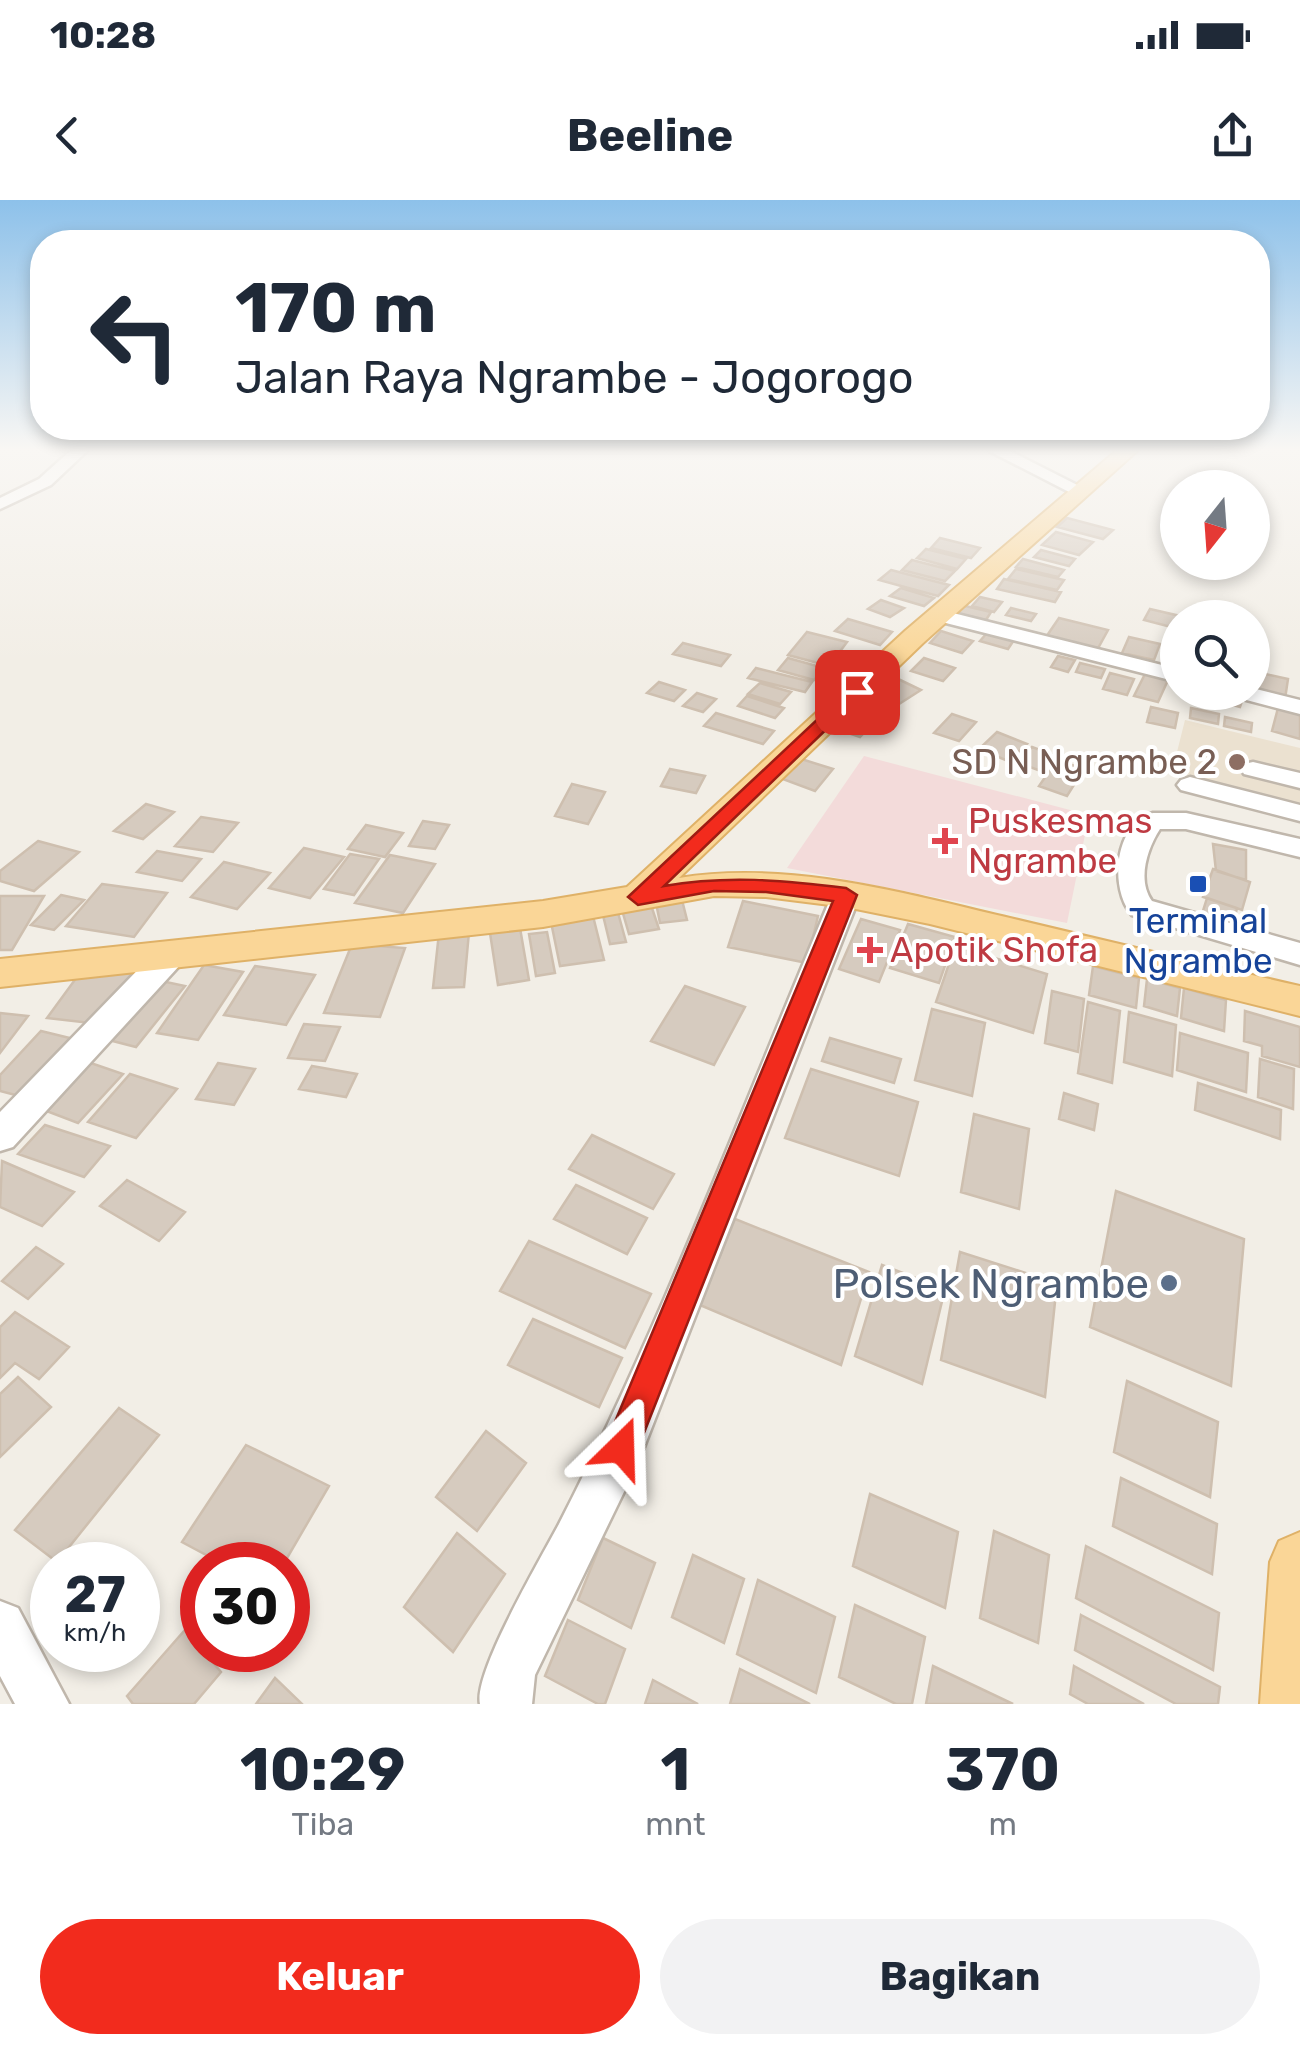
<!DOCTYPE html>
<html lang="id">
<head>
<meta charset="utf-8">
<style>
  body { margin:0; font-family:Rubik,sans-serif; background:#f2f2f3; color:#1f2937; height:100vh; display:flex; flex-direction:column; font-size:38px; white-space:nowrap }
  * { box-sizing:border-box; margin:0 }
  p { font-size:32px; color:#747a83 }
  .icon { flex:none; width:55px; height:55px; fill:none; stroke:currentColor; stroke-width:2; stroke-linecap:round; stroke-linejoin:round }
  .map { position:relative; height:1504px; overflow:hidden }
  .drawer { display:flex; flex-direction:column; background:#fff; flex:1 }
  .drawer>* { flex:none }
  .top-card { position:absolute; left:30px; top:30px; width:1240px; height:210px; border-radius:40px; box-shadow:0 5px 15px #0003; background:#fff; color:#1f2937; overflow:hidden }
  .needle { width:65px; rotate:197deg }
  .controls { position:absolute; left:1160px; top:270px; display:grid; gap:20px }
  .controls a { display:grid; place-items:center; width:110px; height:110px; border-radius:50%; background:#fff; box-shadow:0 5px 15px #0003; font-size:50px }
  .speed { position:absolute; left:30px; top:1342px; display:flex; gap:20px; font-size:50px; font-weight:700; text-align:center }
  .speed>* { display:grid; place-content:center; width:130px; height:130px; border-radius:50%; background:#fff; box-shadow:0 5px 15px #0003; line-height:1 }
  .speed small { font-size:25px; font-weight:400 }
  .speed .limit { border:15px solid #d22; background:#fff; color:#111 }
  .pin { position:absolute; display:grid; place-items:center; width:85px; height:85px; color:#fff; margin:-42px; border-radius:20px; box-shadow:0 5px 15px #0006 }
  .me { position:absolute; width:110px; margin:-55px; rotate:22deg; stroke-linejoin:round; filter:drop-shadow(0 0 8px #0008) }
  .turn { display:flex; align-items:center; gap:35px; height:210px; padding:0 40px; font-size:45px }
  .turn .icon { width:130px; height:130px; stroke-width:2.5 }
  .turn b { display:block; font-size:70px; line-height:85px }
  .eta { display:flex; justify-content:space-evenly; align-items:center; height:170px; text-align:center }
  .eta b { font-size:60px; font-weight:700; line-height:70px }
  .button { display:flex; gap:20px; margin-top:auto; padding:20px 40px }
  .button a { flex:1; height:115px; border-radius:60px; background:#f22b1d; color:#fff; font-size:40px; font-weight:700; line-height:115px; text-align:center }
  .button a+a { background:#f2f2f3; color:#1f2937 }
  .status { display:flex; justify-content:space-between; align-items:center; height:70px; padding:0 50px; background:#fff; direction:ltr }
  .status svg { height:28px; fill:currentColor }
  header { display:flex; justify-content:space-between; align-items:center; height:130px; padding:0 40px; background:#fff; font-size:45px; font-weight:700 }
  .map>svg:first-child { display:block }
</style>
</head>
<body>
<div class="status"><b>10:28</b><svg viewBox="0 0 49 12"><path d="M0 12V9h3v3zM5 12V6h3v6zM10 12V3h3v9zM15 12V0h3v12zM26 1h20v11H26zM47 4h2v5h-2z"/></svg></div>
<header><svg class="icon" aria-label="back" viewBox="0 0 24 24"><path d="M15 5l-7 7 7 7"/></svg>Beeline<svg class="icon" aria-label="share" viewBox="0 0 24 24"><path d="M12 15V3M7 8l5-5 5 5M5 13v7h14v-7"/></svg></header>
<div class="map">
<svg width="1300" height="1504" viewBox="0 0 1300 1504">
  <rect width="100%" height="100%" fill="#f2eee6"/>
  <path fill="#ebe1d0" d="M 1185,520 L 1300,548 L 1300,609 L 1171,576 Z"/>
  <path fill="#f3dbda" d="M 864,556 L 1089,615 L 1067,723 L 787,668 Z"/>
  <path fill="#d6cbbf" stroke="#cebfaf" stroke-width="2.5" d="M 1067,318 L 1113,330 L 1103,339 L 1057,327 Z
    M 1056,332 L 1093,342 L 1079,355 L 1042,345 Z
    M 940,338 L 980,348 L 971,358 L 931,348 Z
    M 926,349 L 966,359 L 957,369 L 917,358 Z
    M 1041,350 L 1075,359 L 1069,366 L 1034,357 Z
    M 1023,359 L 1064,370 L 1058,377 L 1016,367 Z
    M 912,360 L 955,371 L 945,381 L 902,370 Z
    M 1016,369 L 1064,380 L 1057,390 L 1008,379 Z
    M 891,370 L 949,385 L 938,396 L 879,380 Z
    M 1004,379 L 1061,392 L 1055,402 L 997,389 Z
    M 901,388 L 934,398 L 924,406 L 890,396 Z
    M 980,397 L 1002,402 L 994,412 L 972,406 Z
    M 881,400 L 904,408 L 890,417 L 868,409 Z
    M 961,405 L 991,412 L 986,420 L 955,413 Z
    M 1011,408 L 1036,414 L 1031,421 L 1006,415 Z
    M 1150,409 L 1180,416 L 1175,428 L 1144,420 Z
    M 1059,418 L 1108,430 L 1097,450 L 1046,437 Z
    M 848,419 L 892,432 L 880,445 L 835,431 Z
    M 941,431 L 973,441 L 962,453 L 930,443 Z
    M 807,432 L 847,442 L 829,466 L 788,455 Z
    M 987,433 L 1014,440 L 1008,449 L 980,441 Z
    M 1129,437 L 1160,444 L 1154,460 L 1122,453 Z
    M 683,443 L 730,455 L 721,466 L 673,454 Z
    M 1058,456 L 1075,460 L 1068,472 L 1051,467 Z
    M 788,458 L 824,468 L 814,480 L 778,470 Z
    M 924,458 L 955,468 L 943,481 L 911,471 Z
    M 1080,463 L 1105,469 L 1101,478 L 1076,472 Z
    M 756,468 L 812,482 L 805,492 L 748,478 Z
    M 1252,471 L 1288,479 L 1285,499 L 1252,491 Z
    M 1110,473 L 1134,479 L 1127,495 L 1103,489 Z
    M 1145,474 L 1168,480 L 1158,502 L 1134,496 Z
    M 896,478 L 921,490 L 888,511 L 863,498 Z
    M 659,482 L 685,490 L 674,501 L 647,493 Z
    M 760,483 L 791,492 L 780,504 L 748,494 Z
    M 1204,492 L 1222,492 L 1243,498 L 1240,507 L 1202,497 Z
    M 697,493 L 716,499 L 703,512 L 683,506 Z
    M 747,496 L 784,508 L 775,518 L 738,506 Z
    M 847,507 L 878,518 L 860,537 L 828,526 Z
    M 1151,507 L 1178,513 L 1175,528 L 1147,522 Z
    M 1191,508 L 1219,514 L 1218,524 L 1190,518 Z
    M 1278,508 L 1300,514 L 1300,539 L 1272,531 Z
    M 716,513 L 774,531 L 763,544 L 704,526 Z
    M 952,514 L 976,522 L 959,541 L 934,533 Z
    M 1225,517 L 1252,523 L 1251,532 L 1224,526 Z
    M 997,532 L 1027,544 L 1008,561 L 979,549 Z
    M 1032,547 L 1051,554 L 1038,570 L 1019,563 Z
    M 798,558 L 833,569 L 815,591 L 780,578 Z
    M 1057,560 L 1084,569 L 1067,596 L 1039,586 Z
    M 670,569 L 705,576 L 696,593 L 661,586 Z
    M 572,584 L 605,592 L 588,624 L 555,616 Z
    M 146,604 L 174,612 L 143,639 L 114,631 Z
    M 201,617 L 238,623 L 213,652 L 175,646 Z
    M 423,621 L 449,625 L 435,649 L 409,646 Z
    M 366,625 L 403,633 L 385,657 L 348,649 Z
    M 38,641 L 79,652 L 34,691 L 0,681 L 0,671 Z
    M 1213,644 L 1246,650 L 1246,680 L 1216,671 Z
    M 304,648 L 344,657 L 310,698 L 269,688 Z
    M 157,651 L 201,659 L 182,681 L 137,672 Z
    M 350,654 L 379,659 L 354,695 L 324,689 Z
    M 390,655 L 435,664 L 403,713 L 355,703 Z
    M 224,662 L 270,673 L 237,709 L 191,697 Z
    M 1213,669 L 1250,682 L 1242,710 L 1203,697 Z
    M 102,684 L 167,693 L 134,737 L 66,726 Z
    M 61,695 L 84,700 L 54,730 L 31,725 Z
    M 0,696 L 44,696 L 12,750 L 0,750 Z
    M 1207,698 L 1237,708 L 1233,725 L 1202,714 Z
    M 649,699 L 659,729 L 629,734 L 620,703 Z
    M 682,700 L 687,720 L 660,723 L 656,703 Z
    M 743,701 L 818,716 L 807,763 L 728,747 Z
    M 617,709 L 626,742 L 610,744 L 602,711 Z
    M 593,716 L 604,760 L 560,766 L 551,722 Z
    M 861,719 L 900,730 L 879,782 L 839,769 Z
    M 908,724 L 955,737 L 939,783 L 890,768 Z
    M 520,728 L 529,780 L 498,785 L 490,733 Z
    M 469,732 L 464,787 L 433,788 L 439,733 Z
    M 547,732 L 555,773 L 536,776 L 529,734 Z
    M 352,744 L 405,748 L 380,817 L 324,813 Z
    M 955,746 L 1047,774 L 1033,833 L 936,802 Z
    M 204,765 L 243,772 L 198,840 L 157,833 Z
    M 85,766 L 135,771 L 99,824 L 47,818 Z
    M 255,766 L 315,775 L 286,825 L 224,815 Z
    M 1093,766 L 1139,778 L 1136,808 L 1089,795 Z
    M 152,779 L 185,786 L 136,847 L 101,838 Z
    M 1147,779 L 1180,788 L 1177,816 L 1144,806 Z
    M 685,786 L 745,807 L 714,865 L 651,841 Z
    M 1184,788 L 1226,800 L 1224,831 L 1181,818 Z
    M 1052,791 L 1084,799 L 1078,852 L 1045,843 Z
    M 1088,802 L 1120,811 L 1112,883 L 1078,873 Z
    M 932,809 L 985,823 L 972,896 L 915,880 Z
    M 1245,811 L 1300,827 L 1300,867 L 1262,856 L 1262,846 L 1244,841 Z
    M 1129,812 L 1176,825 L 1172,876 L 1124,862 Z
    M 0,813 L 28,816 L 0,853 Z
    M 304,824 L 340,827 L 325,861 L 288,858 Z
    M 41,831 L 82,841 L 31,899 L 0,891 L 0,875 Z
    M 1180,833 L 1248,853 L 1246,892 L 1177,870 Z
    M 830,838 L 901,859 L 894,883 L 822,861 Z
    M 1260,859 L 1294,869 L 1293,909 L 1258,897 Z
    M 82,860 L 123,874 L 78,923 L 36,907 Z
    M 218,863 L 255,869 L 234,905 L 196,899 Z
    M 312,866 L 357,874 L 346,897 L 299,889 Z
    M 811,869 L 918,902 L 899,976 L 785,938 Z
    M 130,874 L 177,889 L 136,938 L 88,922 Z
    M 1198,883 L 1281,910 L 1280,939 L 1195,910 Z
    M 1064,893 L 1098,904 L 1094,930 L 1059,919 Z
    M 974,914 L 1029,929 L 1019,1009 L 961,992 Z
    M 45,925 L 110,946 L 84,977 L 18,954 Z
    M 592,935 L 674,974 L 653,1009 L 569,969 Z
    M 2,961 L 74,992 L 42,1026 L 0,1007 Z
    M 127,980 L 185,1012 L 159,1041 L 100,1006 Z
    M 576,985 L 647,1018 L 627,1054 L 554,1019 Z
    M 1116,991 L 1244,1039 L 1231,1186 L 1090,1127 Z
    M 735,1019 L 869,1072 L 841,1165 L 700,1105 Z
    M 529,1041 L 651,1094 L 625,1148 L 500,1091 Z
    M 36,1047 L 63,1064 L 28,1099 L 2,1081 Z
    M 960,1052 L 1057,1083 L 1045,1197 L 941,1160 Z
    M 882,1065 L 945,1089 L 922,1184 L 855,1156 Z
    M 15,1112 L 69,1147 L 39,1179 L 15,1163 L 0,1178 L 0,1127 Z
    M 533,1119 L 622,1158 L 599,1207 L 508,1165 Z
    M 18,1177 L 51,1207 L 0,1257 L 0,1194 Z
    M 1127,1181 L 1218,1222 L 1210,1297 L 1114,1252 Z
    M 119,1208 L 159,1235 L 57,1362 L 15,1330 Z
    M 486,1231 L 526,1263 L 477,1331 L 436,1297 Z
    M 246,1245 L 329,1286 L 283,1365 L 225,1365 L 182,1342 Z
    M 1121,1278 L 1217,1324 L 1212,1374 L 1113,1326 Z
    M 870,1294 L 958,1332 L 945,1408 L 853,1366 Z
    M 994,1331 L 1049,1355 L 1038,1443 L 980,1418 Z
    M 457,1333 L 505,1374 L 453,1452 L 404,1407 Z
    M 603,1338 L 655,1363 L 631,1428 L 578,1400 Z
    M 1086,1346 L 1219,1413 L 1213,1470 L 1076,1398 Z
    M 693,1355 L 744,1379 L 724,1443 L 672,1417 Z
    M 758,1380 L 835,1417 L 816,1493 L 737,1454 Z
    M 855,1405 L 925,1437 L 912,1504 L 896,1504 L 839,1477 Z
    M 1081,1415 L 1220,1487 L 1218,1504 L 1176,1504 L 1075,1450 Z
    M 568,1420 L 625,1449 L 605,1504 L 598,1504 L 545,1476 Z
    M 185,1430 L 221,1472 L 194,1504 L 133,1504 L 127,1496 Z
    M 933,1466 L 1013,1504 L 926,1504 Z
    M 1074,1466 L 1144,1504 L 1088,1504 L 1070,1494 Z
    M 740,1469 L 810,1504 L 730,1504 Z
    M 275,1478 L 302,1504 L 256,1504 Z
    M 653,1480 L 698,1504 L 645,1504 Z"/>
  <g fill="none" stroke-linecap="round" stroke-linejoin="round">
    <g stroke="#c0b7ac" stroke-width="5">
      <path id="minor" d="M 70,251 L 87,251 L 51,285 L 0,309 L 0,298 L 39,279 Z
        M 989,251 L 1010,251 L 1089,291 L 1075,295 Z
        M 941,410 L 1178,469 L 1178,482 L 934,420 L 931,416 Z
        M 1252,488 L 1300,500 L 1300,514 L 1235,497 L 1232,492 L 1252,492 Z
        M 1253,562 L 1300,573 L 1300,588 L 1244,574 L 1241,569 L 1244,564 Z
        M 1190,577 L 1300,605 L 1300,621 L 1181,590 L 1177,585 L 1181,580 Z
        M 1153,613 L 1186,613 L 1300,639 L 1300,657 L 1186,629 L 1160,629 C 1147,649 1137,680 1152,701 L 1300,743 L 1300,765 L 1132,715 C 1109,689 1114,623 1153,613 Z
        M 846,685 L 856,688 L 860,695 L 637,1265 L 535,1475 L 532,1504 L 480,1504 C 473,1473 541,1358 559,1324 C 663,1121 743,905 832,695 L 836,688 Z
        M 169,746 L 180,749 L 184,757 L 180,765 L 13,947 L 0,951 L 0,912 L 158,749 Z
        M 0,1401 L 18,1408 L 69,1504 L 15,1504 L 0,1476 Z"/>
    </g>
    <g stroke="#dfb167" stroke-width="4">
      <path id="major" d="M 1116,251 L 1137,251 L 923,443 L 679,678 C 788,660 904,693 1010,718 C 1107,741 1203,764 1300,786 L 1300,816 L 930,724 L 846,707 L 766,697 L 714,696 L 543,727 L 0,787 L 0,759 L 543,701 L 627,687 L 905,431 Z
        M 1300,1332 L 1300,1504 L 1260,1504 L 1270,1362 L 1279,1341 Z"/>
    </g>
    <use href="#minor" fill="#fff" fill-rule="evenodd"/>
    <use href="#major" fill="#fad697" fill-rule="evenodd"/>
  </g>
  <linearGradient id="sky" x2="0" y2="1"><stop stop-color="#8dc1ea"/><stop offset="0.54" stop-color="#f9f7f4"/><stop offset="1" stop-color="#f9f7f4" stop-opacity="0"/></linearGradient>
  <rect width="1300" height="462" fill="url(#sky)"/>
  <path fill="#f22b1d" stroke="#9d1c13" stroke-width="2.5" d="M 851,488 L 865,492 L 664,686 C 726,675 783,680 846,688 L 857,695 L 638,1248 L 633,1260 L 621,1265 L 609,1260 L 604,1248 L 833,701 L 766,692 L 714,691 L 638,705 L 628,697 Z"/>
  <circle fill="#8d6e63" stroke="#fff" stroke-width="4" cx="1237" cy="562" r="10"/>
  <g fill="#e0444e" stroke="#fff" stroke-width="4">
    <path d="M940 626h10v10h10v10h-10v10h-10v-10h-10v-10h10z"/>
    <path d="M865 735h10v10h10v10h-10v10h-10v-10h-10v-10h10z"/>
  </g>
  <rect fill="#1a4fb4" stroke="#fff" stroke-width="4" x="1188" y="674" width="20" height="20" rx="5"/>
  <circle fill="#5c6f8a" stroke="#fff" stroke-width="4" cx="1169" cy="1083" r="10"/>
  <g text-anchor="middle" stroke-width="8" stroke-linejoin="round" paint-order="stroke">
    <g font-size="35" fill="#785e54" stroke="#fff" text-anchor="end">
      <text x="1217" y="574">SD N Ngrambe 2</text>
    </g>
    <g font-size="35" fill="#be3a42" stroke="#fff" text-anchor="start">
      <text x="968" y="633">Puskesmas<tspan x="968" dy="40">Ngrambe</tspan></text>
      <text x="890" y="762">Apotik Shofa</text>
    </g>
    <g font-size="35" fill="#164399" stroke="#fff">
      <text x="1198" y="733">Terminal<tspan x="1198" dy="40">Ngrambe</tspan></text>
    </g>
    <g font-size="42" fill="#4e5e75" stroke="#fff" text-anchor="end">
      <text x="1149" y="1098">Polsek Ngrambe</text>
    </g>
  </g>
</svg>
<div class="controls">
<a><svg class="needle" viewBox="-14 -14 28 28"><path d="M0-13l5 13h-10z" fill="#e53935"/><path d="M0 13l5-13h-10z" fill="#747a83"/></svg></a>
<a><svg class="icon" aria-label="search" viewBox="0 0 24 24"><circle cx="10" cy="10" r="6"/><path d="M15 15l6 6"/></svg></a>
</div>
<div class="speed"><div>27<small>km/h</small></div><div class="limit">30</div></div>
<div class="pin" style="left:857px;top:492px;background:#d93025"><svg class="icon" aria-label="arrive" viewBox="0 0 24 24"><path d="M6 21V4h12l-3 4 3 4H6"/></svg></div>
<svg class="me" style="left:621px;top:1248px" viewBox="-20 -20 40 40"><path d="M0-17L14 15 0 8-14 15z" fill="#f22b1d" stroke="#fff" stroke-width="4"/></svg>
<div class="top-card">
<div class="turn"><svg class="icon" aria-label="left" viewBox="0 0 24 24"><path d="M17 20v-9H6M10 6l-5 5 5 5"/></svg><div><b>170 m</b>Jalan Raya Ngrambe - Jogorogo</div></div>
</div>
</div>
<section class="drawer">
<div class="eta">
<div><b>10:29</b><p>Tiba</p></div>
<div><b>1</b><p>mnt</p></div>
<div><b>370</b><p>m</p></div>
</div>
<div class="button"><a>Keluar</a><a>Bagikan</a></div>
</section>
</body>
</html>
